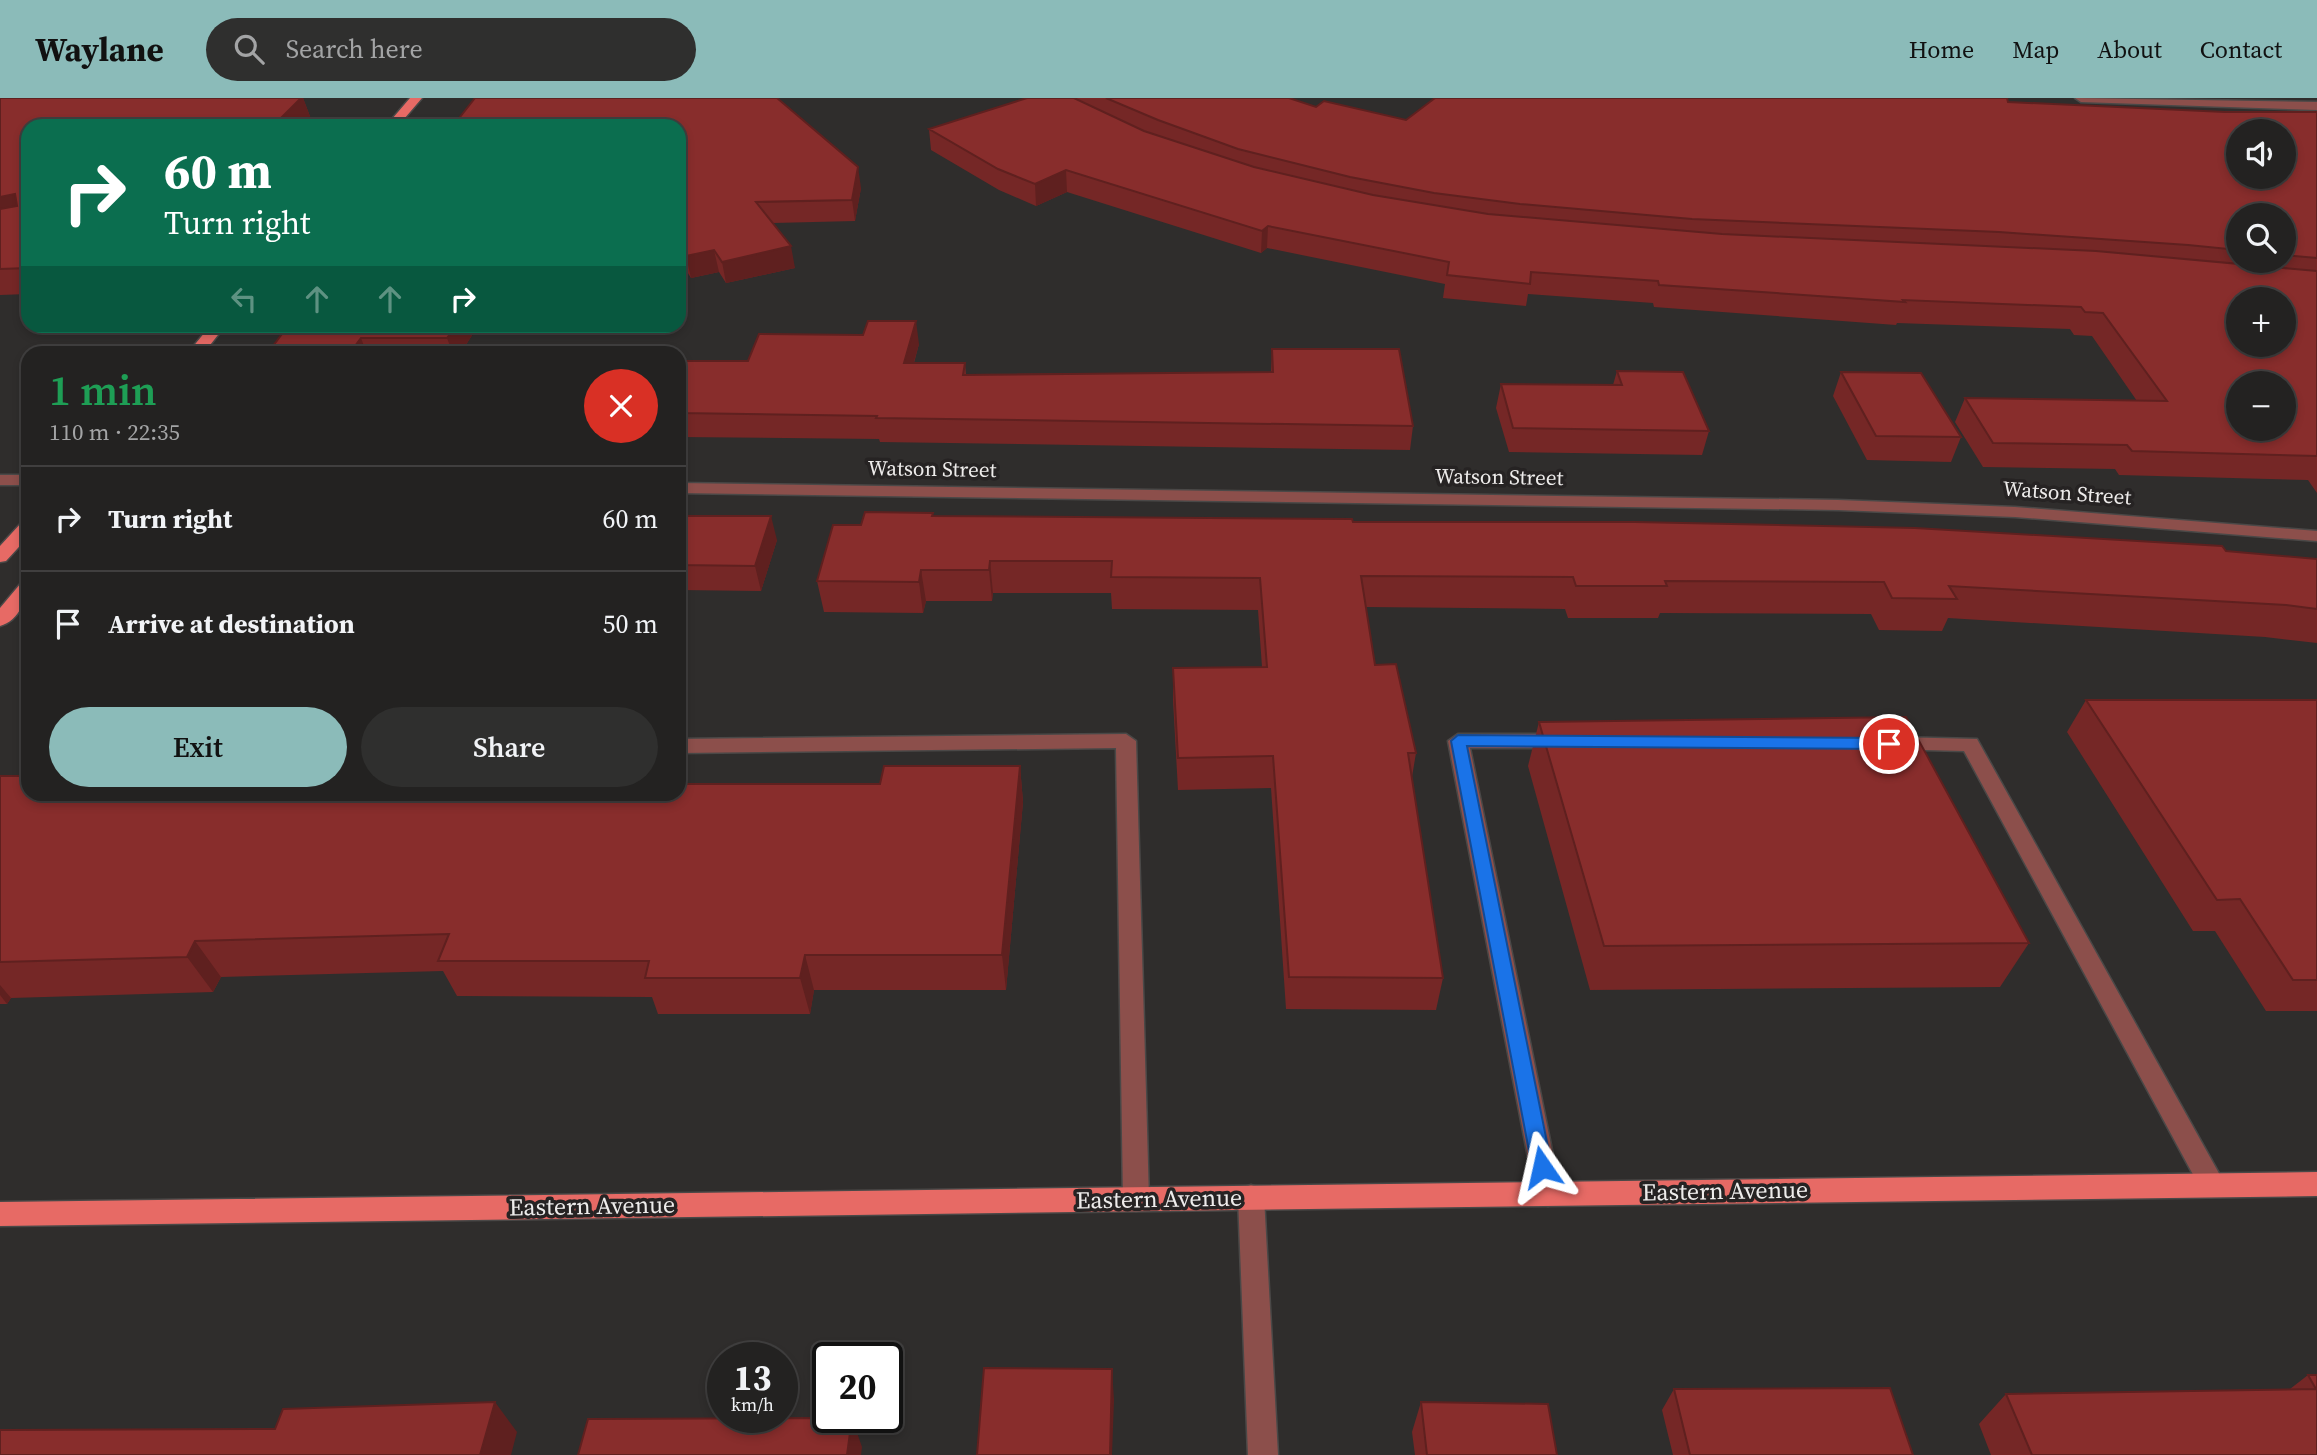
<!DOCTYPE html>
<html lang="en">
<head>
<meta charset="utf-8">
<style>
  body { margin:0; font-family:"Source Serif 4",serif; background:#2f2f2e; color:#f1f3f6; height:100vh; display:flex; flex-direction:column; font-size:26px; white-space:nowrap }
  * { box-sizing:border-box; margin:0 }
  p { font-size:23px; color:#a3a4a5 }
  .icon { flex:none; width:38px; height:38px; fill:none; stroke:currentColor; stroke-width:2; stroke-linecap:round; stroke-linejoin:round }
  .map { position:relative; flex:1; overflow:hidden }
  .sheet { position:absolute; left:21px; top:248px; width:665px; height:455px; display:flex; flex-direction:column; background:#232221; border-radius:21px; box-shadow:0 4px 10px #0003,0 0 0 2px #403f3f }
  .sheet>* { flex:none }
  .guide { position:absolute; left:21px; top:21px; width:665px; height:214px; border-radius:21px; box-shadow:0 4px 10px #0003,0 0 0 2px #403f3f; background:#0b6e4f; color:#fff; overflow:hidden }
  .controls { position:absolute; left:2226px; top:21px; display:grid; gap:14px }
  .controls a { display:grid; place-items:center; width:70px; height:70px; border-radius:50%; background:#232221; box-shadow:0 4px 10px #0003,0 0 0 2px #403f3f; font-size:35px }
  .speed { position:absolute; left:707px; top:1244px; display:flex; gap:14px; font-size:35px; font-weight:700; text-align:center }
  .speed>* { display:grid; place-content:center; width:91px; height:91px; border-radius:50%; background:#232221; box-shadow:0 4px 10px #0003,0 0 0 2px #403f3f; line-height:1 }
  .speed small { font-size:18px; font-weight:400 }
  .speed .limit { border:4px solid #111; border-radius:10px; background:#fff; color:#111 }
  .pin { position:absolute; display:grid; place-items:center; width:60px; height:60px; color:#fff; margin:-30px; border:4px solid #fff; border-radius:50%; box-shadow:0 2px 7px #0007 }
  .me { position:absolute; width:77px; margin:-38px; rotate:349deg; stroke-linejoin:round; filter:drop-shadow(0 0 5px #0008) }
  .turn { display:flex; align-items:center; gap:24px; height:147px; padding:0 28px; font-size:32px }
  .turn .icon { width:91px; height:91px; stroke-width:2.5 }
  .turn b { display:block; font-size:49px; line-height:60px }
  .lanes { display:flex; align-items:center; height:66px; padding:0 28px; background:#0003; justify-content:center; gap:35px; direction:ltr }
  .lanes .off { opacity:.35 }
  .round { display:grid; place-items:center; flex:none; width:74px; height:74px; border-radius:37px; background:#2f2f2e }
  .overview { display:flex; align-items:center; justify-content:space-between; height:119px; padding:0 28px }
  h1 { font-size:42px; font-weight:600; line-height:52px; color:#1e9e55 }
  .button { display:flex; gap:14px; margin-top:auto; padding:14px 28px }
  .button a { flex:1; height:80px; border-radius:42px; background:#8bbbb9; color:#111; font-size:28px; font-weight:600; line-height:80px; text-align:center }
  .button a+a { background:#2f2f2e; color:#f1f3f6 }
  ul { padding:0; list-style:none }
  li { display:flex; align-items:center; gap:21px; height:105px; padding:0 28px; border-top:2px solid #403f3f }
  li div { flex:1 }
  li b { display:block; font-size:26px }
  li em { font-style:normal }
  header { display:flex; align-items:center; gap:42px; box-sizing:border-box; height:98px; padding:0 35px; background:#8bbbb9; color:#111 }
  header strong { font-size:33px }
  nav { display:flex; gap:38px; margin-inline-start:auto; font-size:24px }
  .search { width:490px; height:63px; background:#2f2f2e; display:flex; align-items:center; gap:18px; box-sizing:border-box; padding:0 24px; border-radius:38px; color:#a3a4a5; font-size:26px }
  .map>svg:first-child { display:block }
</style>
</head>
<body>
<header>
<strong>Waylane</strong>
<div class="search"><svg class="icon" aria-label="search" viewBox="0 0 24 24"><circle cx="10" cy="10" r="6"/><path d="M15 15l6 6"/></svg>Search here</div>
<nav><a>Home</a><a>Map</a><a>About</a><a>Contact</a></nav>
</header>
<div class="map">
<svg width="2317" height="1357" viewBox="0 0 2317 1357">
  <rect width="100%" height="100%" fill="#2f2d2c"/>
  <g fill="none" stroke-linecap="round" stroke-linejoin="round">
    <g stroke="#4a4847" stroke-width="3">
      <path id="minor" d="M 2075,0 L 2317,4 L 2317,12 L 2081,4 Z
        M 0,377 L 28,377 L 28,387 L 0,387 Z
        M 679,385 L 1838,402 L 2015,409 L 2317,433 L 2317,443 L 2015,419 L 1838,412 L 679,395 Z
        M 1126,636 L 1136,643 L 1149,1101 L 1145,1110 L 1136,1113 L 1127,1110 L 1123,1101 L 1116,650 L 679,655 L 679,641 Z
        M 1458,636 L 1564,636 L 1574,643 L 1564,650 L 1470,650 L 1561,1096 L 1557,1105 L 1548,1108 L 1539,1105 L 1535,1096 L 1448,643 Z
        M 1894,639 L 1977,641 L 2221,1079 L 2225,1087 L 2221,1095 L 2212,1099 L 2203,1095 L 1964,653 L 1887,651 L 1884,646 L 1887,641 Z
        M 1251,1087 L 1260,1090 L 1264,1099 L 1278,1357 L 1248,1357 L 1238,1099 L 1242,1090 Z"/>
    </g>
    <g stroke="#4a4847" stroke-width="3">
      <path id="major" d="M 410,0 L 422,0 L 398,28 L 386,28 Z
        M 210,228 L 225,228 L 203,256 L 187,256 Z
        M 28,423 L 28,439 L 6,463 L 0,464 L 0,448 L 22,424 Z
        M 28,483 C 28,500 19,523 0,528 L 0,510 L 21,485 Z
        M 2317,1074 L 2317,1098 L 0,1128 L 0,1104 Z"/>
    </g>
    <use href="#minor" fill="#8c4f4b" fill-rule="evenodd"/>
    <use href="#major" fill="#e76a65" fill-rule="evenodd"/>
  </g>
  <path fill="#752726" fill-rule="evenodd" d="M 0,0 L 303,0 L 311,21 L 305,28 L 28,28 L 28,196 L 0,197 Z
    M 1027,0 L 1289,0 L 1316,9 L 1406,22 L 2008,4 L 2225,14 L 2317,14 L 2317,395 L 2308,382 L 2119,377 L 2115,371 L 1983,369 L 1955,324 L 1965,300 L 2137,303 L 2092,238 L 2074,237 L 2070,231 L 1897,225 L 1896,227 L 1654,209 L 1653,205 L 1528,196 L 1526,208 L 1443,200 L 1445,186 L 1267,150 L 1261,155 L 1067,94 L 1036,108 L 999,92 L 931,52 L 929,31 ZM 2238,117 L 2284,117 L 2284,163 L 2238,163 Z
    M 679,28 L 861,90 L 855,123 L 773,125 L 795,170 L 726,185 L 719,174 L 691,180 L 679,161 Z
    M 288,228 L 478,228 L 460,256 L 267,256 Z
    M 863,237 L 919,246 L 914,265 L 965,265 L 966,276 L 1271,274 L 1272,251 L 1413,328 L 1410,352 L 880,344 L 879,341 L 679,339 L 679,263 L 748,263 Z
    M 1617,273 L 1709,333 L 1702,357 L 1509,354 L 1496,310 L 1501,286 L 1613,287 Z
    M 1841,274 L 1961,339 L 1951,364 L 1867,362 L 1833,298 Z
    M 933,415 L 933,418 L 1353,424 L 2226,453 L 2317,461 L 2317,545 L 2265,539 L 1948,520 L 1942,533 L 1879,532 L 1871,516 L 1660,515 L 1658,520 L 1568,520 L 1565,511 L 1366,509 L 1375,567 L 1416,655 L 1412,679 L 1443,880 L 1436,912 L 1286,911 L 1271,690 L 1178,692 L 1173,602 L 1173,570 L 1262,569 L 1258,512 L 1112,511 L 1111,495 L 993,495 L 992,503 L 926,503 L 923,515 L 824,514 L 817,483 L 861,427 Z
    M 679,418 L 777,442 L 761,493 L 679,492 Z
    M 2086,602 L 2317,602 L 2317,913 L 2266,913 L 2215,833 L 2193,833 L 2067,634 Z
    M 1539,624 L 2029,845 L 2000,889 L 1590,892 L 1528,668 Z
    M 1020,668 L 1023,704 L 1006,892 L 814,892 L 810,916 L 658,916 L 652,899 L 457,898 L 443,873 L 221,879 L 213,894 L 11,900 L 7,906 L 0,906 L 0,678 L 28,696 L 880,686 Z
    M 2308,1277 L 2317,1277 L 2317,1357 L 1991,1357 L 1979,1326 L 2006,1296 L 2290,1291 Z
    M 1674,1291 L 1913,1357 L 1673,1357 L 1662,1312 Z
    M 1421,1304 L 1557,1357 L 1415,1357 L 1412,1334 Z"/>
  <path fill="#5f201f" d="M 301,0 L 303,0 L 311,21 L 305,28 L 273,28 Z
    M 858,69 L 861,90 L 855,123 L 852,102 Z
    M 1066,72 L 1067,94 L 1036,108 L 1035,86 Z
    M 15,96 L 28,120 L 0,126 L 0,99 Z
    M 1268,128 L 1267,150 L 1261,155 L 1262,133 Z
    M 791,148 L 795,170 L 726,185 L 722,164 Z
    M 714,152 L 719,174 L 691,180 L 686,158 Z
    M 916,223 L 919,246 L 907,288 L 904,265 Z
    M 456,228 L 478,228 L 460,256 L 453,256 L 447,240 Z
    M 361,240 L 367,256 L 349,256 Z
    M 771,418 L 777,442 L 761,493 L 755,468 Z
    M 990,463 L 993,495 L 992,503 L 989,472 Z
    M 921,472 L 926,503 L 923,515 L 919,484 Z
    M 1020,668 L 1023,704 L 1006,892 L 1002,857 Z
    M 195,843 L 221,879 L 213,894 L 187,859 Z
    M 805,857 L 814,892 L 810,916 L 800,880 Z
    M 0,887 L 11,900 L 7,906 L 0,897 Z
    M 1112,1271 L 1114,1302 L 1112,1357 L 1110,1357 Z
    M 495,1304 L 517,1334 L 511,1357 L 480,1357 Z
    M 852,1320 L 862,1349 L 861,1357 L 847,1357 Z"/>
  <path fill="#882d2c" stroke="#5f201f" stroke-width="2" fill-rule="evenodd" d="M 0,0 L 301,0 L 273,28 L 28,28 L 28,170 L 0,171 L 0,111 L 17,108 L 15,96 L 0,99 Z
    M 475,0 L 777,0 L 858,69 L 852,102 L 756,104 L 791,148 L 722,164 L 714,152 L 686,158 L 679,147 L 679,28 L 453,28 Z
    M 1027,0 L 1074,0 L 1144,33 L 1254,69 L 1373,97 L 1488,116 L 1722,136 L 2096,153 L 2317,173 L 2317,358 L 2132,353 L 2127,347 L 1993,345 L 1965,300 L 2167,303 L 2103,215 L 2085,214 L 2081,209 L 1903,202 L 1905,204 L 1659,187 L 1658,183 L 1531,174 L 1530,186 L 1447,177 L 1449,164 L 1268,128 L 1262,133 L 1066,72 L 1035,86 L 998,71 L 929,31 ZM 2238,201 L 2284,201 L 2284,247 L 2238,247 ZM 2238,285 L 2284,285 L 2284,331 L 2238,331 Z
    M 1106,0 L 1289,0 L 1316,9 L 1324,3 L 1406,22 L 1435,0 L 2007,0 L 2008,4 L 2225,14 L 2317,14 L 2317,160 L 2284,157 L 2284,117 L 2238,117 L 2238,152 L 2188,147 L 1999,134 L 1692,121 L 1520,106 L 1434,95 L 1350,79 L 1238,51 L 1158,22 ZM 2238,33 L 2284,33 L 2284,79 L 2238,79 Z
    M 868,223 L 916,223 L 904,265 L 965,265 L 963,277 L 1273,274 L 1272,251 L 1399,251 L 1413,328 L 876,320 L 877,318 L 679,315 L 679,263 L 748,263 L 759,236 L 863,237 Z
    M 288,228 L 456,228 L 447,240 L 361,240 L 349,256 L 267,256 Z
    M 1617,273 L 1683,274 L 1709,333 L 1513,330 L 1501,286 L 1622,287 Z
    M 1841,274 L 1921,275 L 1961,339 L 1876,338 Z
    M 865,414 L 933,415 L 932,418 L 1352,421 L 1353,424 L 1635,424 L 1915,430 L 2222,448 L 2226,453 L 2317,461 L 2317,511 L 2286,507 L 1949,488 L 1957,501 L 1892,500 L 1884,484 L 1665,483 L 1667,488 L 1576,488 L 1573,479 L 1361,478 L 1375,567 L 1396,566 L 1416,655 L 1408,655 L 1443,880 L 1289,879 L 1273,658 L 1178,660 L 1173,570 L 1267,569 L 1260,480 L 1111,479 L 1112,463 L 990,463 L 989,472 L 921,472 L 919,484 L 817,483 L 833,427 L 861,427 Z
    M 679,418 L 771,418 L 755,468 L 679,467 Z
    M 2086,602 L 2317,602 L 2317,882 L 2293,882 L 2240,801 L 2217,802 Z
    M 1906,619 L 2029,845 L 1604,848 L 1539,624 Z
    M 884,668 L 1020,668 L 1002,857 L 805,857 L 800,880 L 645,880 L 649,863 L 438,863 L 449,836 L 195,843 L 187,859 L 0,864 L 0,678 L 28,678 L 28,696 L 679,696 L 679,686 L 880,686 Z
    M 984,1270 L 1112,1271 L 1110,1357 L 977,1357 Z
    M 2308,1277 L 2317,1277 L 2317,1357 L 2032,1357 L 2006,1296 L 2316,1291 Z
    M 1890,1290 L 1913,1357 L 1690,1357 L 1674,1291 Z
    M 495,1304 L 480,1357 L 0,1357 L 0,1332 L 275,1331 L 283,1311 Z
    M 1421,1304 L 1548,1306 L 1557,1357 L 1427,1357 Z
    M 852,1320 L 847,1357 L 578,1357 L 588,1321 Z"/>
  <path fill="#1a73e8" stroke="#114b97" stroke-width="2" d="M 1458,637 L 1889,640 L 1897,646 L 1889,651 L 1467,648 L 1552,1069 L 1549,1075 L 1542,1078 L 1535,1075 L 1532,1069 L 1451,643 Z"/>
  <g text-anchor="middle" stroke-width="7" stroke-linejoin="round" paint-order="stroke">
    <g font-size="21" fill="#eeeceb" stroke="#262323">
      <text transform="translate(932 371) rotate(1)" y="7">Watson Street</text>
      <text transform="translate(1499 379) rotate(1)" y="7">Watson Street</text>
      <text transform="translate(2067 395) rotate(4)" y="7">Watson Street</text>
    </g>
    <g font-size="24" fill="#eeeceb" stroke="#262323">
      <text transform="translate(1725 1093) rotate(-1)" y="8">Eastern Avenue</text>
      <text transform="translate(1159 1101) rotate(-1)" y="8">Eastern Avenue</text>
      <text transform="translate(592 1108) rotate(-1)" y="8">Eastern Avenue</text>
    </g>
  </g>
</svg>
<div class="controls">
<a><svg class="icon" aria-label="sound" viewBox="0 0 24 24"><path d="M4 9h4l5-4v14l-5-4H4zM17 9q2 3 0 6"/></svg></a>
<a><svg class="icon" aria-label="search" viewBox="0 0 24 24"><circle cx="10" cy="10" r="6"/><path d="M15 15l6 6"/></svg></a>
<a>+</a>
<a>−</a>
</div>
<div class="speed"><div>13<small>km/h</small></div><div class="limit">20</div></div>
<div class="pin" style="left:1889px;top:646px;background:#d93025"><svg class="icon" aria-label="arrive" viewBox="0 0 24 24"><path d="M6 21V4h12l-3 4 3 4H6"/></svg></div>
<svg class="me" style="left:1542px;top:1069px" viewBox="-20 -20 40 40"><path d="M0-17L14 15 0 8-14 15z" fill="#1a73e8" stroke="#fff" stroke-width="4"/></svg>
<div class="guide">
<div class="turn"><svg class="icon" aria-label="right" viewBox="0 0 24 24"><path d="M7 20v-9h11M14 6l5 5-5 5"/></svg><div><b>60 m</b>Turn right</div></div>
<div class="lanes"><svg class="icon off" aria-label="left" viewBox="0 0 24 24"><path d="M17 20v-9H6M10 6l-5 5 5 5"/></svg><svg class="icon off" aria-label="ahead" viewBox="0 0 24 24"><path d="M12 20V5M6 11l6-6 6 6"/></svg><svg class="icon off" aria-label="ahead" viewBox="0 0 24 24"><path d="M12 20V5M6 11l6-6 6 6"/></svg><svg class="icon" aria-label="right" viewBox="0 0 24 24"><path d="M7 20v-9h11M14 6l5 5-5 5"/></svg></div>
</div>
<section class="sheet">
<div class="overview"><div><h1>1 min</h1><p>110 m · 22:35</p></div><a class="round" style="background:#d93025;color:#fff"><svg class="icon" aria-label="close" viewBox="0 0 24 24"><path d="M6 6l12 12M18 6L6 18"/></svg></a></div>
<ul>
<li><svg class="icon" aria-label="right" viewBox="0 0 24 24"><path d="M7 20v-9h11M14 6l5 5-5 5"/></svg><div><b>Turn right</b></div><em>60 m</em></li>
<li><svg class="icon" aria-label="arrive" viewBox="0 0 24 24"><path d="M6 21V4h12l-3 4 3 4H6"/></svg><div><b>Arrive at destination</b></div><em>50 m</em></li>
</ul>
<div class="button"><a>Exit</a><a>Share</a></div>
</section>
</div>
</body>
</html>
